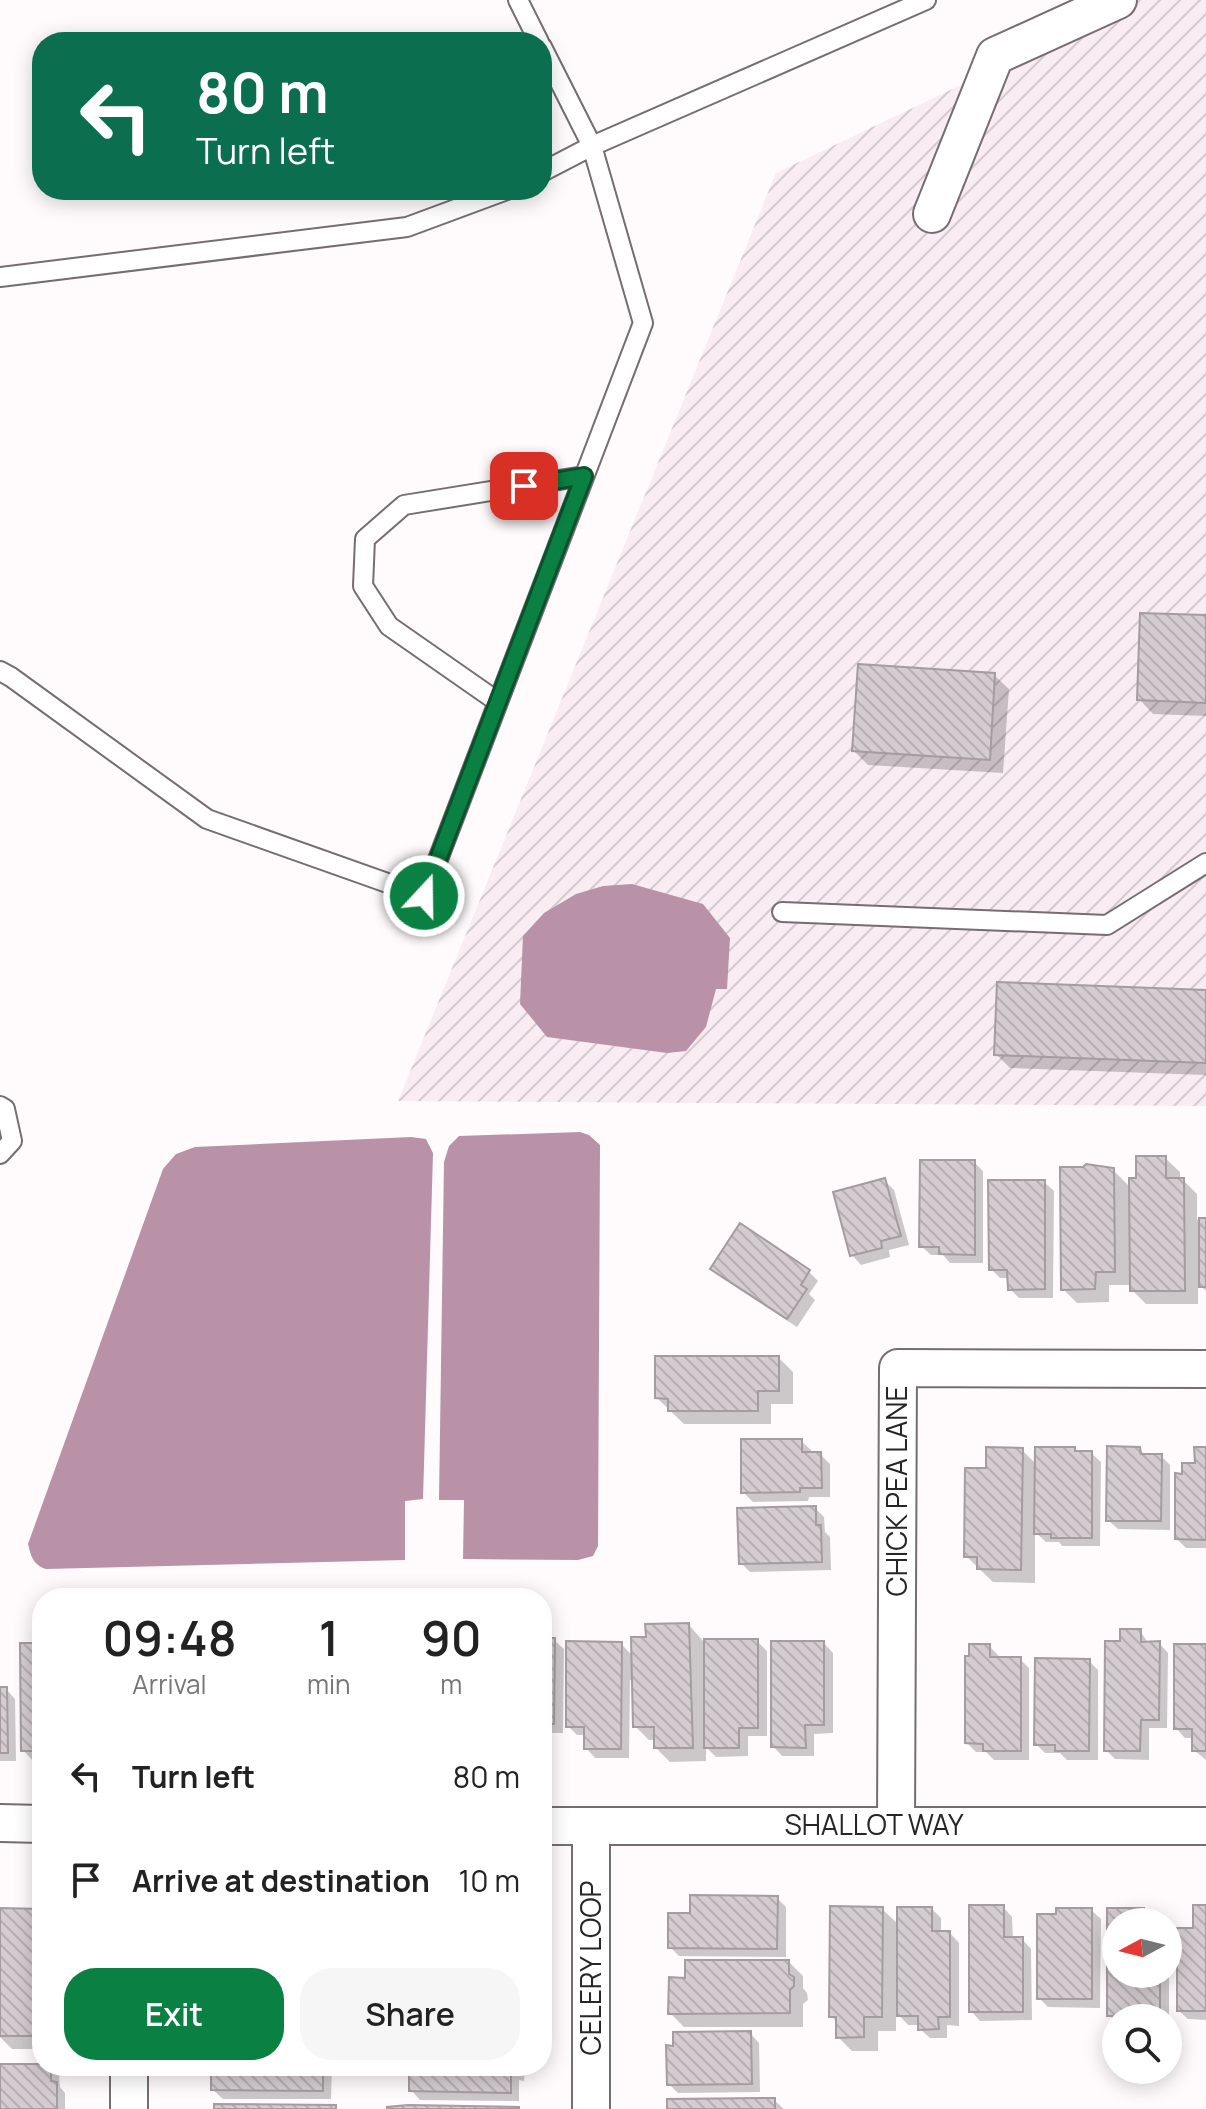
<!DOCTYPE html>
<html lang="en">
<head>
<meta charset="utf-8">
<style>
  body { margin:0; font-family:Manrope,sans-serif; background:#f6f6f6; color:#222; height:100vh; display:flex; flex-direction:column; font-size:30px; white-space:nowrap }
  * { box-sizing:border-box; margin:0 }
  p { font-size:26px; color:#767676 }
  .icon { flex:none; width:44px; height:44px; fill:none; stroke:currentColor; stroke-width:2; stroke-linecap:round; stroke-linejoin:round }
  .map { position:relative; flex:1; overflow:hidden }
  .drawer { position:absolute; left:32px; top:1588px; width:520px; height:488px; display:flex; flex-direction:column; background:#fff; border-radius:32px; box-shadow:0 4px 20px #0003 }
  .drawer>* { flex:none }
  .hud { position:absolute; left:32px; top:32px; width:520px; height:168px; border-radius:32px; box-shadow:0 4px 20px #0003; background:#0b6e4f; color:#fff; overflow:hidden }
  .needle { width:52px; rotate:263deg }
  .controls { position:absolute; left:1102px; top:1908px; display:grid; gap:16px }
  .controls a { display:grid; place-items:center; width:80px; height:80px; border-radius:50%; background:#fff; box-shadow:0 4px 20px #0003; font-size:40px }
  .pin { position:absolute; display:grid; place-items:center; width:68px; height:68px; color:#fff; margin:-34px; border-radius:16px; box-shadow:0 4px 12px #0006 }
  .me { position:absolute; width:88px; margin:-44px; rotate:21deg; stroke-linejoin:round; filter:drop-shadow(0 0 6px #0008) }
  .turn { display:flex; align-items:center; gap:28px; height:168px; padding:0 32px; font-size:36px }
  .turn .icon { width:104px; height:104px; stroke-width:2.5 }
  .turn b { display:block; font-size:56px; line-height:68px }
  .eta { display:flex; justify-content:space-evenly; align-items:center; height:136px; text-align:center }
  .eta b { font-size:48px; font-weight:600; line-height:56px }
  .cta { display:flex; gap:16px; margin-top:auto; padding:16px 32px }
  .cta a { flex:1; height:92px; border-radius:32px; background:#0b8043; color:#fff; font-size:32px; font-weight:600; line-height:92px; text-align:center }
  .cta a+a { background:#f6f6f6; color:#222 }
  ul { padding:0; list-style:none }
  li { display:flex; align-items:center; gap:24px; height:104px; padding:0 32px }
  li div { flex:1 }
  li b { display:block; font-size:30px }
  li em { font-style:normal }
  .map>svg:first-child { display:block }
</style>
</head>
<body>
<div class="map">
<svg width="1206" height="2109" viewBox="0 0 1206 2109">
  <defs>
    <pattern id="industrial-furrows" width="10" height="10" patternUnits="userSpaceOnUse" patternTransform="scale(2)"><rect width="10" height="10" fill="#f9ecf3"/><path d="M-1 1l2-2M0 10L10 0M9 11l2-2" fill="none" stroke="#d5cad0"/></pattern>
    <pattern id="building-back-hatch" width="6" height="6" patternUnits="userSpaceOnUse" patternTransform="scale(2)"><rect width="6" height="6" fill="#d4ccd0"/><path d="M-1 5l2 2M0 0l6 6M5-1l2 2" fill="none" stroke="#b6afb2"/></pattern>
  </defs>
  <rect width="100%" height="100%" fill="#fffafc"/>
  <path fill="url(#industrial-furrows)" d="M 1139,0 L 1206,0 L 1206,1106 L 398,1101 L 776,173 Z"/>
  <path fill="#b992a7" d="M 632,884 L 703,904 L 730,938 L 727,989 L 716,989 L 706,1027 L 686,1051 L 667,1053 L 547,1037 L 520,1004 L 523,936 L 544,913 L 576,894 L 603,886 Z
    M 580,1132 L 589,1135 L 600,1145 L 598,1546 L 593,1556 L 578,1560 L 463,1559 L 464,1500 L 439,1500 L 444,1162 L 449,1146 L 459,1136 Z
    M 411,1137 L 426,1139 L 433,1153 L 423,1499 L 405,1501 L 405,1560 L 46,1569 C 33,1565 31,1556 28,1544 L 163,1169 L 176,1154 L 195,1147 Z"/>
  <path fill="#0003" d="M 1206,617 L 1206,716 L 1153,714 L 1139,699 Z
    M 994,675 L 1009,689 L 1003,773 L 868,765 L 854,751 Z
    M 1206,992 L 1206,1075 L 1010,1068 L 996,1054 Z
    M 1165,1158 L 1180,1172 L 1180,1180 L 1183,1180 L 1197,1194 L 1197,1220 L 1206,1220 L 1206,1291 L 1198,1283 L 1198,1304 L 1146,1304 L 1132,1290 L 1132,1285 L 1109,1285 L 1109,1302 L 1077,1303 L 1063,1289 L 1113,1170 L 1131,1188 Z
    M 974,1162 L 983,1171 L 983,1263 L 950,1263 L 943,1255 L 931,1255 L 921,1246 Z
    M 885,1181 L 894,1190 L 909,1245 L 889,1250 L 890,1257 L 861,1265 L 852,1255 Z
    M 1044,1182 L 1054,1191 L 1053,1298 L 1019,1298 L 1010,1289 L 1009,1278 L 1000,1278 L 991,1269 Z
    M 713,1269 L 809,1272 L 818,1281 L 809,1294 L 815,1300 L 797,1327 L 722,1278 Z
    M 779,1358 L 793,1372 L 793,1404 L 771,1404 L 771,1424 L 684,1424 L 657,1398 Z
    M 801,1441 L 811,1450 L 811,1454 L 820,1454 L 830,1464 L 830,1497 L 809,1497 L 808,1501 L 753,1502 L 743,1492 Z
    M 1074,1449 L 1078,1453 L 1091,1453 L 1101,1462 L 1100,1546 L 1062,1546 L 1059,1542 L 1046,1542 L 1035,1532 L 1035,1583 L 993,1582 L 966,1556 L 988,1470 L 1022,1450 L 1037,1465 Z
    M 1139,1449 L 1146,1456 L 1161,1456 L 1170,1465 L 1170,1530 L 1118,1529 L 1108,1520 Z
    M 1206,1449 L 1206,1548 L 1186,1548 L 1177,1539 L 1184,1476 L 1197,1465 Z
    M 815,1508 L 824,1517 L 825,1532 L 830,1537 L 831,1570 L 750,1572 L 741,1563 Z
    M 689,1625 L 703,1641 L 757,1641 L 767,1651 L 767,1736 L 748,1736 L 748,1756 L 716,1757 L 706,1747 L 706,1761 L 670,1762 L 656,1748 L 656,1740 L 649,1740 L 635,1726 L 634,1680 L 630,1680 L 629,1758 L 595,1758 L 586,1748 L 586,1735 L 577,1735 L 568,1726 L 621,1644 L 633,1656 L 648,1639 Z
    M 1140,1631 L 1149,1644 L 1159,1643 L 1168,1653 L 1167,1728 L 1149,1728 L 1149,1760 L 1115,1759 L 1106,1750 L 1122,1643 Z
    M 542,1635 L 543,1640 L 554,1640 L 564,1649 L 563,1733 L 542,1733 Z
    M 824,1643 L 833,1653 L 833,1733 L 814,1734 L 814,1756 L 782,1756 L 773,1746 Z
    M 42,1644 L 42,1759 L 32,1760 L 23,1750 Z
    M 989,1646 L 998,1655 L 999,1659 L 1020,1659 L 1029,1668 L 1029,1760 L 994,1760 L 986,1752 L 976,1752 L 967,1743 Z
    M 1206,1646 L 1206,1760 L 1194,1750 L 1194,1738 L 1185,1738 L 1176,1728 Z
    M 1089,1661 L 1098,1670 L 1098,1760 L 1067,1760 L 1060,1753 L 1045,1753 L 1036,1744 Z
    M 0,1689 L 6,1689 L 15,1699 L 16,1761 L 0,1761 Z
    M 777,1898 L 786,1907 L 786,1957 L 679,1956 L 670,1947 L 692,1915 Z
    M 1003,1907 L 1012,1917 L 1013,1939 L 1022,1939 L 1031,1949 L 1032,2020 L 980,2021 L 971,2011 Z
    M 1206,1907 L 1206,2020 L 1188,2019 L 1178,2010 L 1195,1930 Z
    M 882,1909 L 899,1925 L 932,1909 L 941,1918 L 941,1933 L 950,1933 L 959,1943 L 959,2026 L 947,2025 L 947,2038 L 930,2038 L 920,2029 L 920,2025 L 908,2025 L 896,2012 L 896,2031 L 878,2031 L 878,2051 L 852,2051 L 838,2037 L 838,2023 L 831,2016 Z
    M 0,1910 L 42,1911 L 42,2049 L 12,2049 L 0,2037 Z
    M 1091,1910 L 1101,1919 L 1100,2008 L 1048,2007 L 1039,1998 L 1057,1916 Z
    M 1109,1910 L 1143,1910 L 1152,1920 L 1152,1922 L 1116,1922 L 1116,1974 L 1168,1974 L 1169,1940 L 1169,2024 L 1168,2018 L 1116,2018 L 1116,2034 L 1115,2033 L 1115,2021 L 1109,2015 Z
    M 789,1962 L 803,1976 L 803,1988 L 807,1993 L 808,2000 L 803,2004 L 803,2027 L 684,2027 L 670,2013 Z
    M 750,2033 L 759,2043 L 760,2092 L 678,2093 L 669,2084 Z
    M 0,2066 L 51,2066 L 59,2075 L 60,2087 L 65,2093 L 65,2109 L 0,2109 Z
    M 213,2066 L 332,2066 L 331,2099 L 223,2099 L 213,2090 Z
    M 411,2066 L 525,2066 L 524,2081 L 519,2080 L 519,2101 L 420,2100 L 411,2090 Z
    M 774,2100 L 784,2109 L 669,2109 Z"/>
  <path fill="url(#building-back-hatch)" stroke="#a49ca0" stroke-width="2" d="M 1140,613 L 1206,615 L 1206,703 L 1137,700 Z
    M 858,664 L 995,673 L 990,760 L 852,751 Z
    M 997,982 L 1206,990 L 1206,1063 L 994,1055 Z
    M 1136,1156 L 1166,1156 L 1166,1178 L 1184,1178 L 1185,1291 L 1130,1291 L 1129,1178 L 1136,1178 Z
    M 920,1160 L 975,1160 L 975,1255 L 939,1254 L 939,1247 L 919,1247 Z
    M 1086,1164 L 1114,1168 L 1115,1272 L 1096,1272 L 1095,1289 L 1061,1290 L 1060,1167 L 1083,1167 Z
    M 885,1178 L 901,1236 L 881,1241 L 882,1248 L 850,1256 L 833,1192 Z
    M 988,1180 L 1045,1180 L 1045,1289 L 1008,1290 L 1007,1270 L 989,1270 Z
    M 1199,1218 L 1206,1218 L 1206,1287 L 1199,1287 Z
    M 740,1223 L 810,1270 L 801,1285 L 807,1289 L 787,1319 L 710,1269 Z
    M 655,1356 L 779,1356 L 779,1391 L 758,1391 L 758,1411 L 668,1411 L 668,1399 L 655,1398 Z
    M 741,1439 L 802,1439 L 802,1452 L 821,1452 L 822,1488 L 800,1488 L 800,1492 L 741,1493 Z
    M 1107,1446 L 1140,1447 L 1141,1454 L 1162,1454 L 1161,1521 L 1106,1521 Z
    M 986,1447 L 1023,1448 L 1021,1570 L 977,1569 L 977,1557 L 964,1557 L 965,1468 L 986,1468 Z
    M 1035,1447 L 1075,1447 L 1075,1451 L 1092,1451 L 1092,1538 L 1051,1538 L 1051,1534 L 1034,1534 Z
    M 1194,1447 L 1206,1447 L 1206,1540 L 1175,1539 L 1175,1473 L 1182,1474 L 1182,1463 L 1195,1463 Z
    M 816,1506 L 816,1525 L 821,1525 L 822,1562 L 739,1564 L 737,1508 Z
    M 689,1623 L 693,1748 L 654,1748 L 654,1727 L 633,1727 L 631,1637 L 646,1637 L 645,1624 Z
    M 1120,1629 L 1141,1629 L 1141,1642 L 1160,1641 L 1159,1720 L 1141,1720 L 1140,1751 L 1104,1751 L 1105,1641 L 1120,1641 Z
    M 542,1638 L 555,1638 L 554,1724 L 542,1724 Z
    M 704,1639 L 758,1639 L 758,1728 L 739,1728 L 739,1748 L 704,1748 Z
    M 566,1641 L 622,1642 L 621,1749 L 584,1749 L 584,1727 L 566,1727 Z
    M 771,1641 L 824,1641 L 824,1725 L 805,1725 L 806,1748 L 771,1747 Z
    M 20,1643 L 42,1643 L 42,1751 L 21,1751 Z
    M 969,1644 L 990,1644 L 990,1657 L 1021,1657 L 1021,1751 L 983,1751 L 983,1744 L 965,1743 L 965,1656 L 969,1656 Z
    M 1174,1644 L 1206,1644 L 1206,1751 L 1192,1751 L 1192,1729 L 1174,1729 Z
    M 1035,1658 L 1090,1659 L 1089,1751 L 1055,1751 L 1055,1745 L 1034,1745 Z
    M 0,1687 L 7,1687 L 8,1753 L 0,1753 Z
    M 690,1895 L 778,1896 L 777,1949 L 668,1948 L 668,1913 L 690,1913 Z
    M 969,1905 L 1004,1905 L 1004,1937 L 1023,1937 L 1023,2012 L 969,2012 Z
    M 1193,1905 L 1206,1905 L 1206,2011 L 1177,2011 L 1177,1928 L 1193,1928 Z
    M 830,1906 L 883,1907 L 882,2017 L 864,2017 L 864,2037 L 836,2038 L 836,2017 L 829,2017 Z
    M 897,1907 L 932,1907 L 932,1931 L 950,1931 L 950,2017 L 938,2017 L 939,2029 L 918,2030 L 918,2016 L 897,2016 Z
    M 0,1908 L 42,1909 L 42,2036 L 0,2036 Z
    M 1056,1908 L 1092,1908 L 1092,1999 L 1037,1999 L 1037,1914 L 1056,1914 Z
    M 1107,1908 L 1144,1908 L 1144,1922 L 1116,1922 L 1116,1974 L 1160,1974 L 1160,2016 L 1116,2018 L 1116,2033 L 1113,2033 L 1113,2016 L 1107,2016 Z
    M 685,1960 L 789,1960 L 789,1974 L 794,1977 L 794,1986 L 790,1990 L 790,2013 L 668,2014 L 669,1977 L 685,1978 Z
    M 751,2031 L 752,2084 L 667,2085 L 666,2045 L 673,2046 L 673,2032 Z
    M 0,2064 L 42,2064 L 42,2066 L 51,2066 L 51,2081 L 57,2082 L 57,2109 L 0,2109 Z
    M 211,2066 L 323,2066 L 323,2091 L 211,2090 Z
    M 409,2066 L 516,2066 L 516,2073 L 511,2072 L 511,2093 L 409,2091 Z
    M 775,2098 L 775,2109 L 667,2109 L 667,2099 Z
    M 214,2104 L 336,2105 L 336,2109 L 214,2109 Z
    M 408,2105 L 519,2107 L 519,2109 L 387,2109 L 387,2107 Z"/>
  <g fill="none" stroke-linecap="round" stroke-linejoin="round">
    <g stroke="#756d71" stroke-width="22">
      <path id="lane" d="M 518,0 L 539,42
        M 542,47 L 592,146 L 926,0
        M 0,277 L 407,227 L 507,190
        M 0,671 L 11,677 L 207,819 L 424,896 L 643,323 L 592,146 L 542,172
        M 498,702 L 389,626 L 363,586 L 365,539 L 404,505 L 584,476
        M 782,912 L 1107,925 L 1206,863
        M 0,1106 L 5,1109 L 12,1141 L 0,1154"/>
    </g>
    <g stroke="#756d71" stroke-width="40">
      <path id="street" d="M 932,214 L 995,56 L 1118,0
        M 0,1823 L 42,1824
        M 896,1825 L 898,1368 L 1206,1369
        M 542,1826 L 1206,1826
        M 129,2109 L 129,2066
        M 591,2109 L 591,1826"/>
    </g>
    <use href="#lane" stroke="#fff" stroke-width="18"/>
    <use href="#street" stroke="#fff" stroke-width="36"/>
  </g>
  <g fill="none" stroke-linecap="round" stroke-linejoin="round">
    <g stroke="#07532c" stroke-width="20">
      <path id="route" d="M 424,896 L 584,476 L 524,486"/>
    </g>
    <use href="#route" stroke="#0b8043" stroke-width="14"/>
  </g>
  <g text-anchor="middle" stroke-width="8" stroke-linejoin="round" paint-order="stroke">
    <g font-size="28" fill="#282526" stroke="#fff">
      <text transform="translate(897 1491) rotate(-90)" y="10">CHICK PEA LANE</text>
      <text x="874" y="1835">SHALLOT WAY</text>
      <text transform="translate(591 1968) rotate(-90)" y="10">CELERY LOOP</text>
    </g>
  </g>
</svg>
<div class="controls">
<a><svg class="needle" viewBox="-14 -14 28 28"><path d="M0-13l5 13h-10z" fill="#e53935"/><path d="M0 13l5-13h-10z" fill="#767676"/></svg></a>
<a><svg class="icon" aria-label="search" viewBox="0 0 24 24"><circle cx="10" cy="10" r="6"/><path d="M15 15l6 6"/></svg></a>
</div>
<div class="pin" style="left:524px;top:486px;background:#d93025"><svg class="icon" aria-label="arrive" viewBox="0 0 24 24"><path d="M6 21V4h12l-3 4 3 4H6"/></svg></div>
<svg class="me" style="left:424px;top:896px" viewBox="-20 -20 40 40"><circle r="17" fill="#0b8043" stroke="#fff" stroke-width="3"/><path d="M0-11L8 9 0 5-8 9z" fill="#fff"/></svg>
<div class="hud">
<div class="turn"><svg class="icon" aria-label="left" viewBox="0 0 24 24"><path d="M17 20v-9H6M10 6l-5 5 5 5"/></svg><div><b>80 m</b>Turn left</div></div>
</div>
<section class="drawer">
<div class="eta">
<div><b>09:48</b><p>Arrival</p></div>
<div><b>1</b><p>min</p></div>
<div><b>90</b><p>m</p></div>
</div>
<ul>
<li><svg class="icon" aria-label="left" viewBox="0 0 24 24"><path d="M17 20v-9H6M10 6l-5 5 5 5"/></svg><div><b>Turn left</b></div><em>80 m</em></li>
<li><svg class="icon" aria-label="arrive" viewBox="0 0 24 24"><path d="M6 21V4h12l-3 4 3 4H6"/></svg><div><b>Arrive at destination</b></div><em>10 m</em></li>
</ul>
<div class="cta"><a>Exit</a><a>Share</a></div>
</section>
</div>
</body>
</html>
